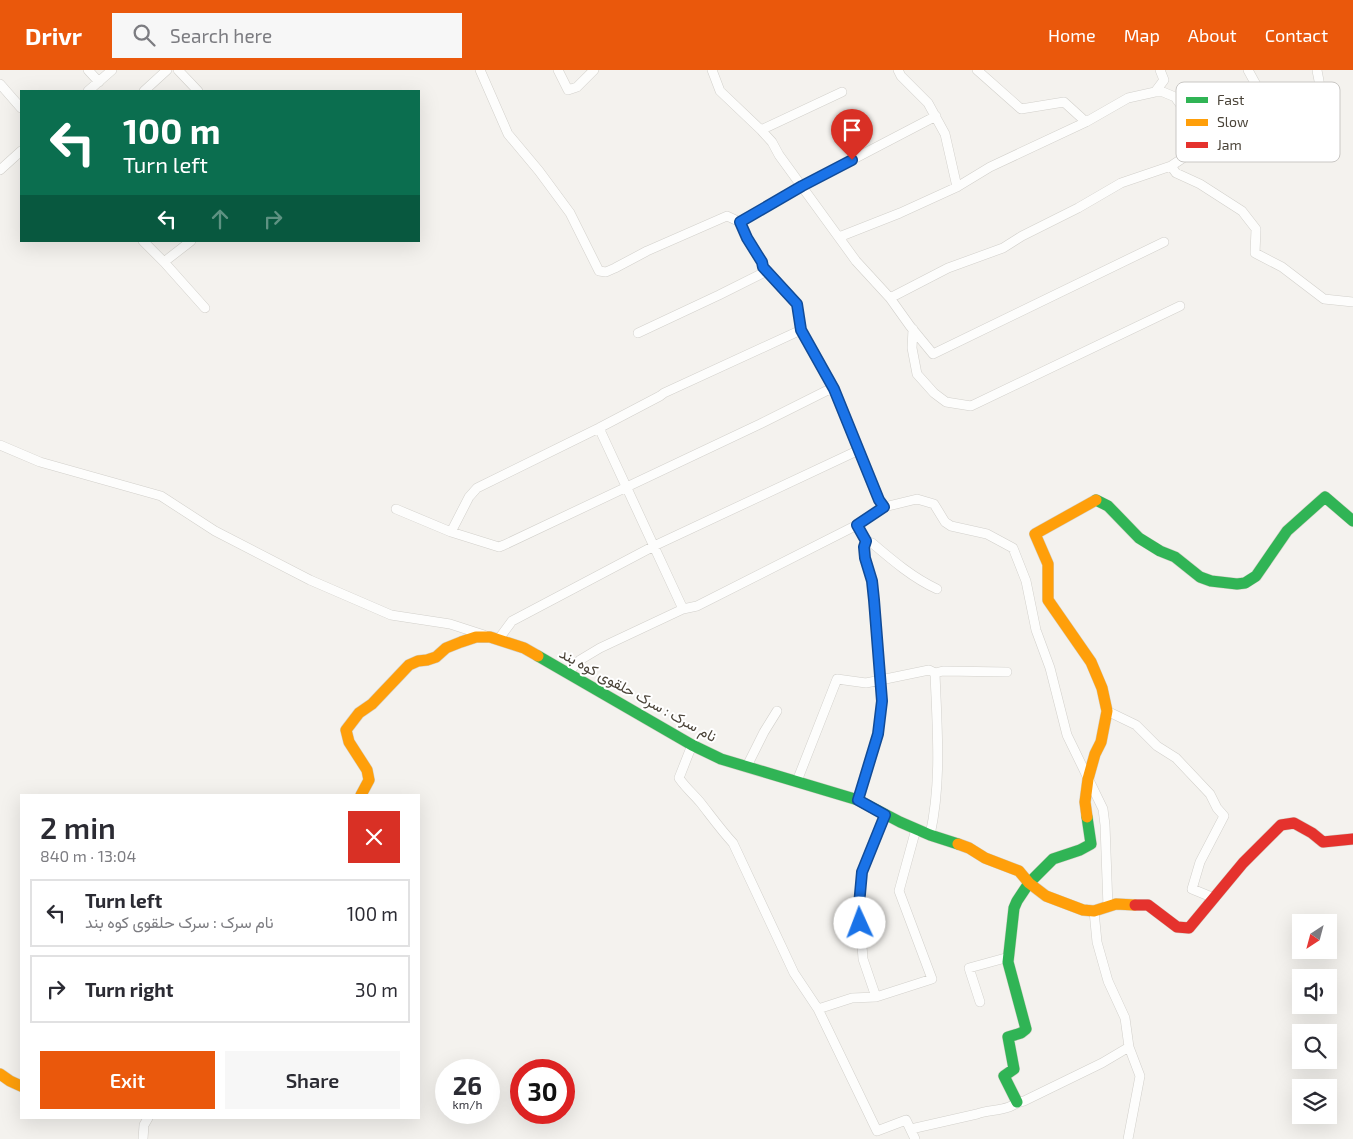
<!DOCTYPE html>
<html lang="en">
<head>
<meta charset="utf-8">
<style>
  body { margin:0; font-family:"Exo 2",Vazirmatn,sans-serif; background:#f7f7f7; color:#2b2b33; height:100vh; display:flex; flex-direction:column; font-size:19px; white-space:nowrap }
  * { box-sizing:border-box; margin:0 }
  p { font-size:16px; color:#7c7c81 }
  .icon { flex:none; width:28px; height:28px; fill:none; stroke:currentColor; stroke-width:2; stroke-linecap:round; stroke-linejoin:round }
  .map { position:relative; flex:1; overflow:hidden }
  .details { position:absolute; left:20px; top:724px; width:400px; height:325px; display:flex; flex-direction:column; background:#fff; border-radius:0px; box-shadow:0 5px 20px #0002 }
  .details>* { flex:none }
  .guide { position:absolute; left:20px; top:20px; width:400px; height:152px; border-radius:0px; box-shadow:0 5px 20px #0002; background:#0b6e4f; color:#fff; overflow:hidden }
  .needle { width:32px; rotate:216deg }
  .buttons { position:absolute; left:1292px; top:844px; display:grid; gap:10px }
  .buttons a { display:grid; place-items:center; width:45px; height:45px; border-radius:0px; background:#fff; box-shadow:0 5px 20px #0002; font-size:25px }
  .speed { position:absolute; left:435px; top:989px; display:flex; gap:10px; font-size:25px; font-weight:700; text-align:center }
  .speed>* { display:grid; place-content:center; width:65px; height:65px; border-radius:50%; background:#fff; box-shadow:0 5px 20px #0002; line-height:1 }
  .speed small { font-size:12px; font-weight:400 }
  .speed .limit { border:8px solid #d22; background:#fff; color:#111 }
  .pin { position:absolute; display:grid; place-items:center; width:42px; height:42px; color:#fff; margin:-51px -21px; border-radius:50% 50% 50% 0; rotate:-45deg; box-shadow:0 0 5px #0007 }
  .pin .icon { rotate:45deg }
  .me { position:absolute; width:55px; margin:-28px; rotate:358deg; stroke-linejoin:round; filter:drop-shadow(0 0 4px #0008) }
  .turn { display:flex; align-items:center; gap:18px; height:105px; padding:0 20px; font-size:22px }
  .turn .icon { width:65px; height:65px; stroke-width:2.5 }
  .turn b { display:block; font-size:35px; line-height:42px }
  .lanes { display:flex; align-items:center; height:48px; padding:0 20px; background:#0003; justify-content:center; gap:25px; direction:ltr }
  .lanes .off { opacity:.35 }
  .round { display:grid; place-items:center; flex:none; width:52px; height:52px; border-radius:0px; background:#f7f7f7 }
  .overview { display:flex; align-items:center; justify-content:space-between; height:85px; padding:0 20px }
  h1 { font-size:30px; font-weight:600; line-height:38px }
  .button { display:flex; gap:10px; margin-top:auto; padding:10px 20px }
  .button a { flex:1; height:58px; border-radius:0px; background:#ea580c; color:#fff; font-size:20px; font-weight:600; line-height:58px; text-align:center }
  .button a+a { background:#f7f7f7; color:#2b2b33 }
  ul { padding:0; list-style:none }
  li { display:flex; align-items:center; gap:15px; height:68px; margin:0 10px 8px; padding:0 10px; border:2px solid #e1e1e2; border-radius:0px }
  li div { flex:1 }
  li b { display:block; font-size:19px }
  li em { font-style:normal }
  header { display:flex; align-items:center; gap:30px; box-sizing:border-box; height:70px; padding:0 25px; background:#ea580c; color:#fff }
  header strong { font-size:24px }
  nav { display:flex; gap:28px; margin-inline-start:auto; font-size:18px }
  .search { width:350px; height:45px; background:#f7f7f7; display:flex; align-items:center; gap:12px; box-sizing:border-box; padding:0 18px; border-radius:0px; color:#7c7c81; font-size:19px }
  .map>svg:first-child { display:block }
</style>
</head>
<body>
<header>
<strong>Drivr</strong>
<div class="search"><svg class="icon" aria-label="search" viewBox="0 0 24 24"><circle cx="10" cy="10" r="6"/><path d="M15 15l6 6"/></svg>Search here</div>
<nav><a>Home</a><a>Map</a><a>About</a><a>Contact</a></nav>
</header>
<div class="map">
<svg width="1353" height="1069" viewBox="0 0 1353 1069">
  <rect width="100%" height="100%" fill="#f4f2ee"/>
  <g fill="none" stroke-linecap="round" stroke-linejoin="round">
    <g stroke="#d2d0cb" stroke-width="10">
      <path id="street" d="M 88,0 L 99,12
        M 178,0 L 198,21
        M 480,0 L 508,64 L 539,101 L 570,143 L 599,201 L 606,202 L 615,198 L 647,181 L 727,146 L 740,152 L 747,168 L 762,192 L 763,197 L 797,234 L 801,260 L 834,319 L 879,430 L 884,437
        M 558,0 L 568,20 L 577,17 L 594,0
        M 712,0 L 720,21 L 761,60 L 772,72 L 779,85 L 856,191 L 890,228 L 910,256 L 933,284 L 1164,172
        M 898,0 L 901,6 L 928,33 L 945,64 L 957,117
        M 977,0 L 1021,39 L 1064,32 L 1086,52
        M 1248,0 L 1277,53 C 1289,53 1317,37 1320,24 C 1321,17 1318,7 1317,0
        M 0,14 L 21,38
        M 88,21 L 112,0
        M 144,21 L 167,0
        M 1155,22 L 1164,10 L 1160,0
        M 761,60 L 842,22
        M 1171,96 L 1176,103 L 1200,114 L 1242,141 L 1256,159 L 1255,183 L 1282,197 L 1324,229 L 1353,232
        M 0,100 L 21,81
        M 740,152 L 802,116 L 936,46
        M 839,167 L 900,143 L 957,117 L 990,97 L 1086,52 L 1128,28 L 1155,22 L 1163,22 L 1175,27 L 1202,64 L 1201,76 L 1171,96 L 1121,113 L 1078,138 L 1022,166 L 1003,178 L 948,198 L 890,228
        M 143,171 L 164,192 L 205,238
        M 164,192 L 191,171
        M 913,259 L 912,278 L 917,304 L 934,323 L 946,332 L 971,336 L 1180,236
        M 638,263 L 719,225 L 767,201
        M 599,358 L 683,539
        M 0,375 L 40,392 L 161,426 L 215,461 L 310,510 L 391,545 L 450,554 L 484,565
        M 396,439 L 451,462 L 499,477 L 504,475 L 760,354 L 826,321 L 834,319
        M 857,455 L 866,471 L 872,473 C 892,490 913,508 937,519
        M 451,462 L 469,427 L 477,418 L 599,358 L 660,326 L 664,323 L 801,260
        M 498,570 L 512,551 L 654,476 L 859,380
        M 568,603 L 580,590 L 600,578 L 683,539 L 697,536 L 857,455 L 884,437 L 917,429 L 934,434 L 945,452 L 951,456 L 987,464 L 1013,478 L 1026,511 L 1036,560 L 1050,598 L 1067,665 L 1103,739 L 1105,755 L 1108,837
        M 1107,641 L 1136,655 L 1157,676 L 1176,688 L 1210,724 L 1217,738 L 1224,746 L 1200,792 L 1192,819 L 1214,828
        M 692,675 L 679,708 C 685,717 693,724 700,732 C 711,746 721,760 733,773 L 794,903 L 818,939 L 877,1061 L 906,1050 L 915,1069
        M 747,696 L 764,662 L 777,641
        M 797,711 L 837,609 L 866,613 L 929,600 L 935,603 L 943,601 L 1007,602
        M 858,730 L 878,664 L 882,631 L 874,530 L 872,511 L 865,488 L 864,477 L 866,471
        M 930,765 C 942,712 937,657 935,603
        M 1094,841 L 1097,872 L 1108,911 L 1125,948 L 1129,977 L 1140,1006 L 1128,1069
        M 876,927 L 863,889 L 859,835 L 862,802 L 885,745
        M 980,932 L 969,898 L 1009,887
        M 818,939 L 852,928 L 876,927 L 932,909 L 899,821 L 916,759
        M 911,1059 L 977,1044 C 987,1040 998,1041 1009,1037 C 1014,1035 1018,1032 1024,1031 L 1102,993 L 1129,977
        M 143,1069 L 144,1055 L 148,1048"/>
    </g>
    <g stroke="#d3cfc5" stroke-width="12">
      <path id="fast" d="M 1096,430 L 1108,436 L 1139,468 L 1160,481 L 1175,487 L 1200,507 L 1211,511 L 1237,514 L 1245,513 L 1256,506 L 1287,461 L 1325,427 L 1353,451
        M 538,586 L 692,675 L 721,689 L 858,730 L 900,752 L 930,765 L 958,774
        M 1017,1032 L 1004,1006 L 1014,999 L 1008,967 L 1021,963 L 1026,959 L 1008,892 L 1014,838 L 1017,831 L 1029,813 L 1053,789 L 1080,780 L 1091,774 L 1087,747"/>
    </g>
    <g stroke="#d3cfc5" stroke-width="12">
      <path id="slow" d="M 361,725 L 369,710 L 367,700 L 349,672 L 346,660 L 359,643 L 372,634 L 409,595 L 418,591 L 427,590 L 436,587 L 446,578 L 461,572 L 476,567 L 490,567 L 524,578 L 538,586
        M 1087,747 L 1085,732 L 1088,709 L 1095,684 L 1101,672 L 1107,641 L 1102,618 L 1091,592 L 1048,530 L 1048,494 L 1035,464 L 1096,430
        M 958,774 L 969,778 L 985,788 L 1019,801 L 1029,813 L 1046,826 L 1083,840 L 1094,841 L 1116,834 L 1135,835
        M 0,1004 L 10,1011 L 21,1016"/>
    </g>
    <g stroke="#d3cfc5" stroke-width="12">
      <path id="jam" d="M 1135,835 L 1148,835 L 1177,857 L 1189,858 L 1243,793 L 1281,755 L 1294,753 L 1312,763 L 1323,772 L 1353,769"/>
    </g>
    <use href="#street" stroke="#fdfdfc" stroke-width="9"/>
    <use href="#fast" stroke="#30b455" stroke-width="11"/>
    <use href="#slow" stroke="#ff9f0a" stroke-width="11"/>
    <use href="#jam" stroke="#e5322d" stroke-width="11"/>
  </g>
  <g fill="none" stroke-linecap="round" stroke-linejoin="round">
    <g stroke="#114b97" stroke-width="12">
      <path id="route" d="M 852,90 L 802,116 L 740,152 L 747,168 L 762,192 L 763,197 L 797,234 L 801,260 L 834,319 L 879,430 L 884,437 L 857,455 L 866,471 L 864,477 L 865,488 L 872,511 L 874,530 L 882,631 L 878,664 L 858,730 L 885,745 L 862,802 L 859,835 L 860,853"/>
    </g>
    <use href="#route" stroke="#1a73e8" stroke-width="9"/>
  </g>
  <g text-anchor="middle" stroke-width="4" stroke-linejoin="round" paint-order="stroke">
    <g font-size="15" fill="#4b4439" stroke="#fff">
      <text transform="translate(638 625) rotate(29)" y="5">نام سرک : سرک حلقوی کوه بند</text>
    </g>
  </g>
  <rect x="1176" y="12" width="164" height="80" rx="8" fill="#fff" stroke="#c9c7c4" stroke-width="1"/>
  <rect x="1186" y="27" width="22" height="6" fill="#30b455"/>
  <rect x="1186" y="49" width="22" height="7" fill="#ff9f0a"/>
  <rect x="1186" y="72" width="22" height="6" fill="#e5322d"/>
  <g font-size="14" fill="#4b4439">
    <text x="1217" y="35">Fast</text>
    <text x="1217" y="57">Slow</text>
    <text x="1217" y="80">Jam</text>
  </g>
</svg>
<div class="buttons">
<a><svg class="needle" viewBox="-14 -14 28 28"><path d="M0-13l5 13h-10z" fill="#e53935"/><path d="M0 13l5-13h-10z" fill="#7c7c81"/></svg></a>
<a><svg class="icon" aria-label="sound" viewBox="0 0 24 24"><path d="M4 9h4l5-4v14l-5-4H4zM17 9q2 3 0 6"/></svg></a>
<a><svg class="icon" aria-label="search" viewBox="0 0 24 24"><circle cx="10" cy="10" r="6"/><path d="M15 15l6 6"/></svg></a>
<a><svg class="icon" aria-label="layers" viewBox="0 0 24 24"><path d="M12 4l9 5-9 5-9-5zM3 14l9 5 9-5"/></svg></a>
</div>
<div class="speed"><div>26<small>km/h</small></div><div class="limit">30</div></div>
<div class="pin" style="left:852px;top:90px;background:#d93025"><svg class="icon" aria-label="arrive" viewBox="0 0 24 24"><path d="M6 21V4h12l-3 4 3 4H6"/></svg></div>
<svg class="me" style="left:860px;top:853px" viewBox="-20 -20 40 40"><circle r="19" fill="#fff"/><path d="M0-13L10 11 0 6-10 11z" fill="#1a73e8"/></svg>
<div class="guide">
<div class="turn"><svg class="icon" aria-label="left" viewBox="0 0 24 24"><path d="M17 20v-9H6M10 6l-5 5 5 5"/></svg><div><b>100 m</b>Turn left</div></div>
<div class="lanes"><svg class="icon" aria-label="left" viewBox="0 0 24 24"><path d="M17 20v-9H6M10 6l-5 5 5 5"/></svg><svg class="icon off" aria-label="ahead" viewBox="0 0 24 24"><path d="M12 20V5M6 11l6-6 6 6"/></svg><svg class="icon off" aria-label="right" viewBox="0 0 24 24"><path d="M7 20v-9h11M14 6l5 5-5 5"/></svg></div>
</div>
<section class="details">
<div class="overview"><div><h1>2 min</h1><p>840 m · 13:04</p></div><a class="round" style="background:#d93025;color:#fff"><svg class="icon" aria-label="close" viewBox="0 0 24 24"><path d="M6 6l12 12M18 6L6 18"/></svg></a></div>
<ul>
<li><svg class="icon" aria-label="left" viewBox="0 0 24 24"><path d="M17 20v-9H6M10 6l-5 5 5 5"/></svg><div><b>Turn left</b><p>نام سرک : سرک حلقوی کوه بند</p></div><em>100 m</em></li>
<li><svg class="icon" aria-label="right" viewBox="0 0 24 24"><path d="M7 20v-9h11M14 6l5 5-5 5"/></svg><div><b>Turn right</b></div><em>30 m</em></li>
</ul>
<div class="button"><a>Exit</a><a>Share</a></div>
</section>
</div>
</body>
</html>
